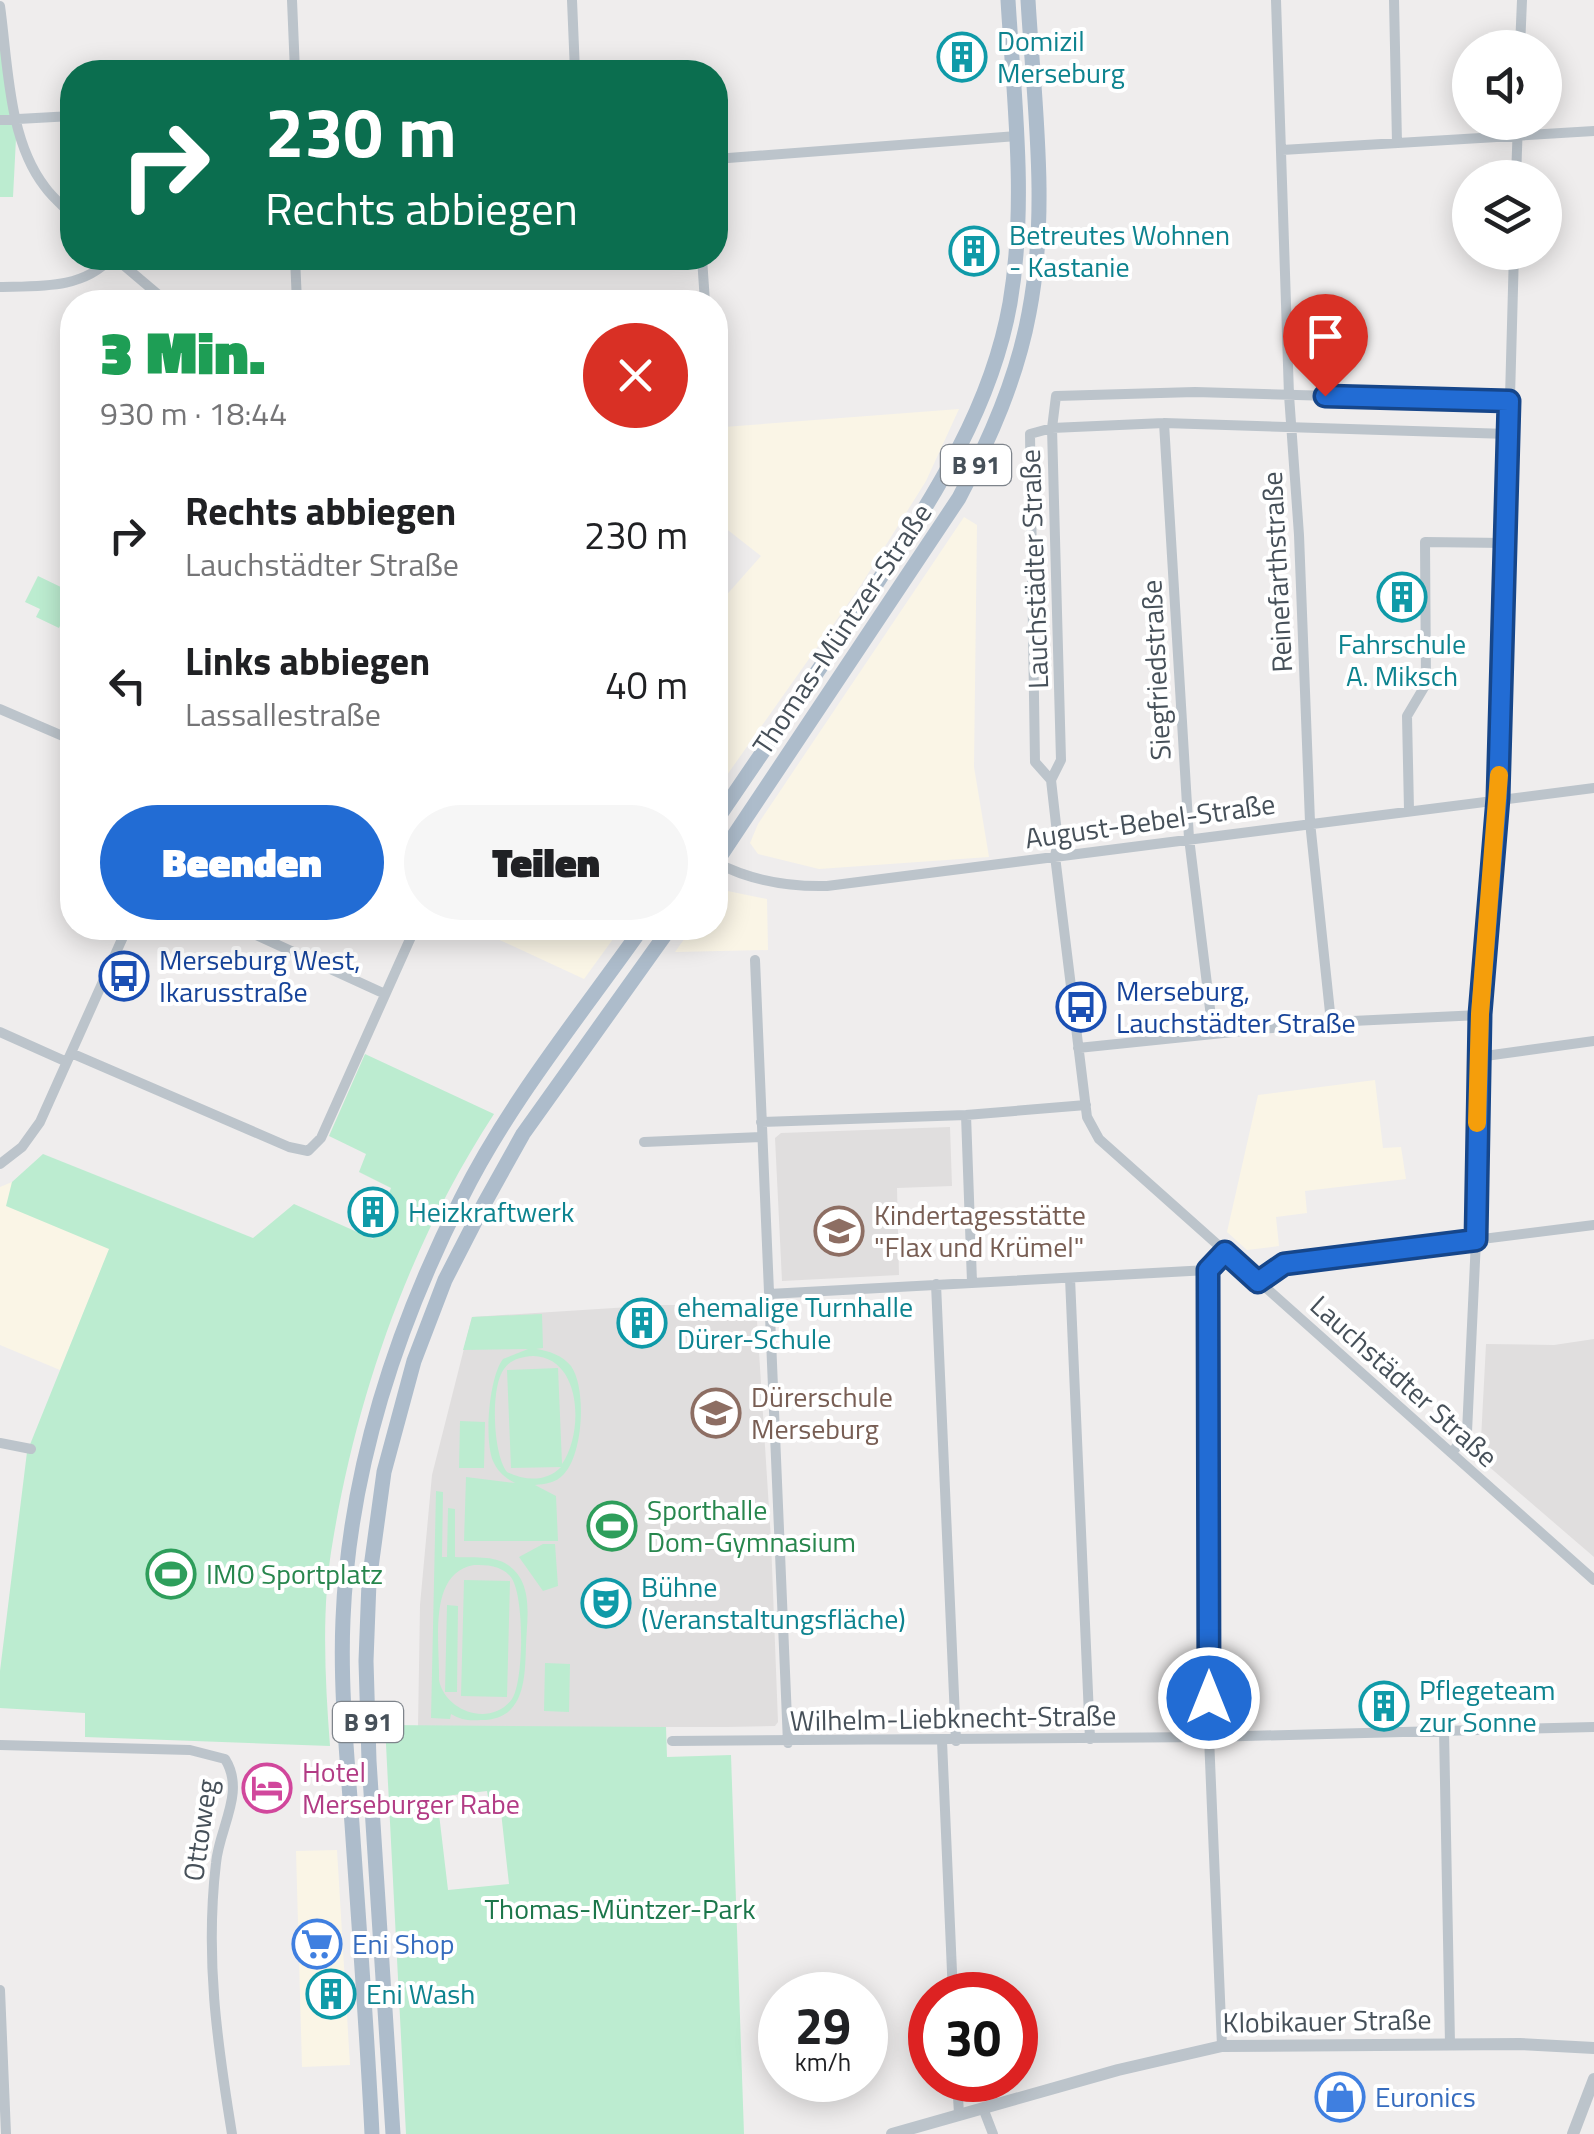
<!DOCTYPE html>
<html lang="de">
<head>
<meta charset="utf-8">
<style>
  body { margin:0; font-family:"Titillium Web",sans-serif; background:#f6f6f6; color:#202124; height:100vh; display:flex; flex-direction:column; font-size:38px; white-space:nowrap }
  * { box-sizing:border-box; margin:0 }
  p { font-size:32px; color:#757577 }
  .icon { flex:none; width:55px; height:55px; fill:none; stroke:currentColor; stroke-width:2; stroke-linecap:round; stroke-linejoin:round }
  .map { position:relative; flex:1; overflow:hidden }
  .drawer { position:absolute; left:60px; top:290px; width:668px; height:650px; display:flex; flex-direction:column; background:#fff; border-radius:40px; box-shadow:0 5px 25px #0003 }
  .drawer>* { flex:none }
  .banner { position:absolute; left:60px; top:60px; width:668px; height:210px; border-radius:40px; box-shadow:0 5px 25px #0003; background:#0b6e4f; color:#fff; overflow:hidden }
  .controls { position:absolute; left:1452px; top:30px; display:grid; gap:20px }
  .controls a { display:grid; place-items:center; width:110px; height:110px; border-radius:50%; background:#fff; box-shadow:0 5px 25px #0003; font-size:50px }
  .speed { position:absolute; left:758px; top:1972px; display:flex; gap:20px; font-size:50px; font-weight:700; text-align:center }
  .speed>* { display:grid; place-content:center; width:130px; height:130px; border-radius:50%; background:#fff; box-shadow:0 5px 25px #0003; line-height:1 }
  .speed small { font-size:25px; font-weight:400 }
  .speed .limit { border:15px solid #d22; background:#fff; color:#111 }
  .pin { position:absolute; display:grid; place-items:center; width:85px; height:85px; color:#fff; margin:-102px -42px; border-radius:50% 50% 50% 0; rotate:-45deg; box-shadow:0 0 10px #0007 }
  .pin .icon { rotate:45deg }
  .me { position:absolute; width:110px; margin:-55px; rotate:0deg; stroke-linejoin:round; filter:drop-shadow(0 0 8px #0008) }
  .turn { display:flex; align-items:center; gap:35px; height:210px; padding:0 40px; font-size:45px }
  .turn .icon { width:130px; height:130px; stroke-width:2.5 }
  .turn b { display:block; font-size:70px; line-height:85px }
  .round { display:grid; place-items:center; flex:none; width:105px; height:105px; border-radius:52px; background:#f6f6f6 }
  .overview { display:flex; align-items:center; justify-content:space-between; height:170px; padding:0 40px }
  h1 { font-size:60px; font-weight:800; line-height:75px; color:#1e9e55 }
  .action { display:flex; gap:20px; margin-top:auto; padding:20px 40px }
  .action a { flex:1; height:115px; border-radius:60px; background:#226cd4; color:#fff; font-size:40px; font-weight:800; line-height:115px; text-align:center }
  .action a+a { background:#f6f6f6; color:#202124 }
  ul { padding:0; list-style:none }
  li { display:flex; align-items:center; gap:30px; height:150px; padding:0 40px }
  li div { flex:1 }
  li b { display:block; font-size:38px }
  li em { font-style:normal }
  .map>svg:first-child { display:block }
</style>
</head>
<body>
<div class="map">
<svg width="1594" height="2134" viewBox="0 0 1594 2134">
  <rect width="100%" height="100%" fill="#efeded"/>
  <path fill="#faf5e6" d="M 959,409 L 926,481 L 859,588 L 715,792 L 715,608 L 761,556 L 715,520 L 715,503 L 726,462 L 724,427 Z
    M 964,517 L 977,525 L 974,767 L 989,857 L 819,869 L 758,854 L 750,843 L 758,824 Z
    M 718,889 L 767,899 L 768,950 L 675,952 L 692,928 L 715,928 Z
    M 474,928 L 621,928 L 584,979 Z
    M 1375,1080 L 1383,1148 L 1401,1147 L 1406,1179 L 1305,1191 L 1307,1213 L 1276,1217 L 1279,1246 L 1247,1250 L 1227,1232 L 1258,1095 Z
    M 12,1182 L 7,1206 L 110,1248 L 60,1370 L 0,1345 L 0,1187 Z
    M 337,1850 L 350,2065 L 302,2067 L 296,1851 Z"/>
  <path fill="#e0dede" d="M 950,1127 L 952,1186 L 897,1188 L 899,1275 L 782,1281 L 775,1138 L 781,1133 Z
    M 661,1305 L 756,1305 L 771,1540 L 778,1722 L 775,1726 L 727,1727 L 418,1727 L 420,1605 L 432,1475 L 472,1317 Z
    M 1594,1339 L 1594,1557 L 1480,1459 L 1486,1344 L 1554,1345 Z"/>
  <path fill="#bcecd0" fill-rule="evenodd" d="M 0,6 L 17,119 L 13,197 L 0,197 Z
    M 38,576 L 67,590 L 61,602 L 69,606 L 59,628 L 36,617 L 40,609 L 25,602 Z
    M 365,1054 L 494,1114 C 411,1241 358,1390 333,1540 C 321,1607 325,1679 330,1746 L 85,1737 L 85,1713 L 0,1708 L 0,1671 L 27,1452 L 109,1249 L 6,1206 L 12,1182 L 43,1154 L 253,1238 L 294,1204 L 373,1239 L 377,1229 L 384,1232 L 394,1209 L 385,1204 L 391,1188 L 359,1172 L 366,1154 L 329,1136 Z
    M 542,1314 L 543,1348 L 536,1349 C 549,1351 562,1355 571,1366 C 587,1389 583,1454 564,1474 C 556,1483 545,1484 535,1485 L 556,1496 L 558,1541 L 464,1541 L 466,1477 L 515,1483 C 505,1478 498,1472 493,1461 C 484,1440 489,1377 503,1359 L 528,1349 L 463,1350 L 472,1317 ZM 533,1356 C 582,1357 584,1433 562,1464 L 558,1368 L 507,1370 L 511,1468 L 561,1467 C 547,1482 525,1481 507,1472 C 493,1455 490,1387 504,1369 C 511,1359 521,1357 533,1356 Z
    M 460,1421 L 485,1422 L 484,1468 L 459,1468 Z
    M 436,1491 L 443,1492 L 442,1557 L 447,1557 L 448,1508 L 455,1509 L 455,1557 C 472,1558 494,1555 508,1565 C 534,1583 527,1618 526,1645 C 525,1679 525,1720 481,1720 C 469,1721 461,1720 451,1714 L 450,1719 L 431,1718 ZM 474,1565 C 487,1565 500,1565 510,1576 C 525,1592 524,1682 512,1699 C 490,1728 445,1711 439,1680 C 440,1644 427,1573 474,1565 Z
    M 543,1544 L 555,1544 L 558,1586 L 543,1591 L 519,1557 Z
    M 464,1580 L 510,1581 L 507,1697 L 461,1696 Z
    M 447,1605 L 458,1606 L 457,1692 L 445,1692 Z
    M 545,1663 L 570,1664 L 569,1712 L 544,1711 Z
    M 385,1725 L 666,1727 L 667,1757 L 731,1755 L 744,2134 L 406,2134 ZM 487,1791 L 489,1803 L 500,1803 L 509,1884 L 448,1890 L 437,1797 Z"/>
  <g fill="none" stroke-linecap="round" stroke-linejoin="round">
    <path stroke="#bcc4cb" stroke-width="10" d="M 292,0 L 295,72
      M 572,0 L 575,72
      M 1276,0 L 1289,395 L 1299,535 L 1310,822 L 1331,1022
      M 1394,0 L 1397,143
      M 0,6 C 8,63 8,140 45,187 C 52,197 63,206 72,215
      M 1520,48 L 1522,0
      M 0,120 L 72,116
      M 1282,150 L 1594,131
      M 715,159 L 1017,136
      M 1516,178 L 1518,122
      M 115,258 L 167,302
      M 295,258 L 297,302
      M 702,258 L 705,302
      M 0,287 C 40,286 83,289 111,258
      M 1509,401 L 1195,392 L 1056,396 L 1052,428 L 1061,760 L 1051,780 L 1058,842 L 1055,856 L 1087,1117 L 1099,1139 L 1594,1580
      M 1164,423 L 1189,838 L 1213,1033
      M 715,485 L 715,490
      M 0,709 L 72,740
      M 1051,780 L 1035,762 L 1030,434 L 1052,428 L 1164,423 L 1508,434
      M 1409,810 L 1407,716 L 1426,684 L 1425,542 L 1505,543
      M 715,862 C 751,881 787,887 827,886 L 1594,788
      M 241,928 L 385,994
      M 755,960 L 788,1743
      M 0,1032 L 67,1062
      M 1078,1048 L 1331,1022 L 1480,1015
      M 71,1053 L 289,1147 L 308,1151 L 321,1138 L 415,928
      M 1478,1057 L 1594,1041
      M 966,1115 L 972,1282
      M 761,1122 L 966,1115 L 1086,1105
      M 644,1142 L 761,1137
      M 0,1164 L 22,1147 L 40,1122 L 127,928
      M 1208,1270 L 1209,1737 L 1222,2046
      M 1070,1278 L 1090,1739
      M 1258,1282 L 1284,1264 L 1594,1225
      M 936,1284 L 956,1741
      M 769,1294 L 1208,1270 L 1225,1252
      M 0,1443 L 31,1449
      M 1452,1453 L 1467,1432 L 1476,1240 L 1480,1015 L 1499,798 L 1514,252
      M 1444,1730 L 1450,2044
      M 672,1741 L 1209,1737 L 1594,1727
      M 942,1741 L 953,1995
      M 0,1745 L 190,1750 L 225,1759 C 246,1792 219,1828 216,1863 C 205,1957 217,2042 232,2134
      M 0,1990 L 6,2134
      M 957,2080 L 959,2114
      M 983,2108 L 993,2134"/>
    <path stroke="#bcc4cb" stroke-width="12" d="M 892,2134 L 1118,2070 L 1222,2046 L 1520,2044 L 1594,2048
      M 1573,2134 L 1594,2079"/>
    <path stroke="#adbccb" stroke-width="15" d="M 715,822 C 768,744 821,667 873,589 C 931,500 991,411 1010,303 C 1027,203 1014,100 1008,0
      M 715,864 L 959,498 C 990,439 1017,378 1029,313 C 1049,210 1034,103 1028,0
      M 372,2134 C 367,2030 359,1927 352,1824 C 347,1756 340,1687 343,1619 C 349,1471 395,1330 461,1199 C 509,1102 580,1016 642,928
      M 393,2134 L 369,1761 L 366,1661 L 369,1582 L 384,1472 L 414,1361 L 445,1280 L 484,1204 L 523,1134 L 670,928"/>
  </g>
  <g fill="none" stroke-linecap="round" stroke-linejoin="round">
    <g stroke="#16468a" stroke-width="25">
      <path id="route" d="M 1209,1698 L 1208,1270 L 1225,1252 L 1258,1282 L 1284,1264 L 1476,1240 L 1480,1014 L 1498,798 L 1509,401 L 1325,396"/>
    </g>
    <use href="#route" stroke="#226cd4" stroke-width="18"/>
    <path stroke="#f59e0b" stroke-width="18" d="M 1477,1123 L 1480,1014 L 1499,775"/>
  </g>
  <defs>
    <g id="building-ring" transform="scale(2.5)"><circle r="9.5" fill="#fff" stroke="#0f9aa8" stroke-width="1.5"/><path d="M-4-6H4V6H1V3H-1V6H-4ZM-2.5-4.3h1.7v1.8h-1.7ZM.8-4.3h1.7v1.8H.8ZM-2.5-1h1.7V.8h-1.7ZM.8-1h1.7V.8H.8Z" fill="#0f9aa8"/></g>
    <g id="bus-ring" transform="scale(2.5)"><circle r="9.5" fill="#fff" stroke="#1a4fb4" stroke-width="1.5"/><path d="M-5-6H5V4H4V6H2V4H-2V6H-4V4H-5ZM-3.5-4V0h7V-4ZM-3.5 1.2v1.5H-2V1.2ZM2 1.2v1.5H3.5V1.2Z" fill="#1a4fb4"/></g>
    <g id="school-ring" transform="scale(2.5)"><circle r="9.5" fill="#fff" stroke="#8d6e63" stroke-width="1.5"/><path d="M0-5L7-2L0 1L-7-2ZM-4 1L0 2.5L4 1V4Q0 6-4 4Z" fill="#8d6e63"/></g>
    <g id="stadium-ring" transform="scale(2.5)"><circle r="9.5" fill="#fff" stroke="#2e9e5b" stroke-width="1.5"/><path d="M0-5a6.5 5 0 1 0 0 10a6.5 5 0 1 0 0-10ZM-3.5-1.8h7v3.6h-7Z" fill="#2e9e5b"/></g>
    <g id="theatre-ring" transform="scale(2.5)"><circle r="9.5" fill="#fff" stroke="#0f9aa8" stroke-width="1.5"/><path d="M-5-5.5Q0-4 5-5.5V0Q5 5 0 6Q-5 5-5 0ZM-3.3-2.5H-1v1.5H-3.3ZM1-2.5H3.3v1.5H1ZM-2.8 1Q0 5.5 2.8 1Z" fill="#0f9aa8"/></g>
    <g id="hotel-ring" transform="scale(2.5)"><circle r="9.5" fill="#fff" stroke="#d1479c" stroke-width="1.5"/><path d="M-6-4.5h1.5V1H6V5H4.5V3h-9V5H-6ZM-4 0a1.8 1.8 0 1 1 3.6 0ZM.5 0V-2.5h3Q6-2.5 6 0Z" fill="#d1479c"/></g>
    <g id="supermarket-ring" transform="scale(2.5)"><circle r="9.5" fill="#fff" stroke="#3f7fe0" stroke-width="1.5"/><path d="M-6-5.5h2.5l.6 2H6L4.5 2H-2.5L-4.4-4H-6ZM-1.5 3.2a1.3 1.3 0 1 0 .1 0ZM3 3.2a1.3 1.3 0 1 0 .1 0Z" fill="#3f7fe0"/></g>
    <g id="shop-ring" transform="scale(2.5)"><circle r="9.5" fill="#fff" stroke="#3f7fe0" stroke-width="1.5"/><path d="M-5-2.5h2.3a2.7 3.5 0 0 1 5.4 0H5L5.5 6h-11ZM-1.5-2.5h3a1.5 2.3 0 0 0-3 0Z" fill="#3f7fe0"/></g>
  </defs>
  <g fill-rule="evenodd">
    <use href="#building-ring" x="962" y="57"/>
    <use href="#building-ring" x="974" y="251"/>
    <use href="#building-ring" x="1402" y="597"/>
    <use href="#bus-ring" x="124" y="976"/>
    <use href="#bus-ring" x="1081" y="1007"/>
    <use href="#building-ring" x="373" y="1212"/>
    <use href="#school-ring" x="839" y="1231"/>
    <use href="#building-ring" x="642" y="1323"/>
    <use href="#school-ring" x="716" y="1413"/>
    <use href="#stadium-ring" x="612" y="1526"/>
    <use href="#stadium-ring" x="171" y="1574"/>
    <use href="#theatre-ring" x="606" y="1603"/>
    <use href="#building-ring" x="1384" y="1706"/>
    <use href="#hotel-ring" x="267" y="1788"/>
    <use href="#supermarket-ring" x="317" y="1944"/>
    <use href="#building-ring" x="331" y="1994"/>
    <use href="#shop-ring" x="1340" y="2097"/>
  </g>
  <g text-anchor="middle" stroke-width="8" stroke-linejoin="round" paint-order="stroke">
    <g fill="#fff" stroke="#7e848b" stroke-width="2.5">
      <rect x="941" y="445" width="70" height="40" rx="8"/>
      <rect x="333" y="1702" width="70" height="40" rx="8"/>
    </g>
    <g font-size="25" font-weight="bold" fill="#465059">
      <text x="976" y="474">B 91</text>
      <text x="368" y="1731">B 91</text>
    </g>
    <g font-size="28" fill="#0d838f" stroke="#fff" text-anchor="start">
      <text x="997" y="51">Domizil<tspan x="997" dy="32">Merseburg</tspan></text>
      <text x="1009" y="245">Betreutes Wohnen<tspan x="1009" dy="32">- Kastanie</tspan></text>
      <text x="1402" y="654" text-anchor="middle">Fahrschule<tspan x="1402" dy="32">A. Miksch</tspan></text>
      <text x="408" y="1222">Heizkraftwerk</text>
      <text x="677" y="1317">ehemalige Turnhalle<tspan x="677" dy="32">Dürer-Schule</tspan></text>
      <text x="641" y="1597">Bühne<tspan x="641" dy="32">(Veranstaltungsfläche)</tspan></text>
      <text x="1419" y="1700">Pflegeteam<tspan x="1419" dy="32">zur Sonne</tspan></text>
      <text x="366" y="2004">Eni Wash</text>
    </g>
    <g font-size="28" fill="#465059" stroke="#fff">
      <text transform="translate(1034 569) rotate(-92)" y="10">Lauchstädter Straße</text>
      <text transform="translate(1277 572) rotate(-93)" y="10">Reinefarthstraße</text>
      <text transform="translate(842 629) rotate(-56)" y="10">Thomas-Müntzer-Straße</text>
      <text transform="translate(1156 670) rotate(-93)" y="10">Siegfriedstraße</text>
      <text transform="translate(1150 821) rotate(-8)" y="10">August-Bebel-Straße</text>
      <text transform="translate(1404 1381) rotate(42)" y="10">Lauchstädter Straße</text>
      <text transform="translate(953 1718) rotate(-1)" y="10">Wilhelm-Liebknecht-Straße</text>
      <text transform="translate(200 1830) rotate(-82)" y="10">Ottoweg</text>
      <text transform="translate(1327 2021) rotate(-1)" y="10">Klobikauer Straße</text>
    </g>
    <g font-size="28" fill="#164399" stroke="#fff" text-anchor="start">
      <text x="159" y="970">Merseburg West,<tspan x="159" dy="32">Ikarusstraße</tspan></text>
      <text x="1116" y="1001">Merseburg,<tspan x="1116" dy="32">Lauchstädter Straße</tspan></text>
    </g>
    <g font-size="28" fill="#785e54" stroke="#fff" text-anchor="start">
      <text x="874" y="1225">Kindertagesstätte<tspan x="874" dy="32">"Flax und Krümel"</tspan></text>
      <text x="751" y="1407">Dürerschule<tspan x="751" dy="32">Merseburg</tspan></text>
    </g>
    <g font-size="28" fill="#27864d" stroke="#fff" text-anchor="start">
      <text x="647" y="1520">Sporthalle<tspan x="647" dy="32">Dom-Gymnasium</tspan></text>
      <text x="206" y="1584">IMO Sportplatz</text>
    </g>
    <g font-size="28" fill="#b23c85" stroke="#fff" text-anchor="start">
      <text x="302" y="1782">Hotel<tspan x="302" dy="32">Merseburger Rabe</tspan></text>
    </g>
    <g font-size="28" fill="#1b764a" stroke="#fff">
      <text x="620" y="1919">Thomas-Müntzer-Park</text>
    </g>
    <g font-size="28" fill="#366cbe" stroke="#fff" text-anchor="start">
      <text x="352" y="1954">Eni Shop</text>
      <text x="1375" y="2107">Euronics</text>
    </g>
  </g>
</svg>
<div class="controls">
<a><svg class="icon" aria-label="sound" viewBox="0 0 24 24"><path d="M4 9h4l5-4v14l-5-4H4zM17 9q2 3 0 6"/></svg></a>
<a><svg class="icon" aria-label="layers" viewBox="0 0 24 24"><path d="M12 4l9 5-9 5-9-5zM3 14l9 5 9-5"/></svg></a>
</div>
<div class="speed"><div>29<small>km/h</small></div><div class="limit">30</div></div>
<div class="pin" style="left:1325px;top:396px;background:#d93025"><svg class="icon" aria-label="arrive" viewBox="0 0 24 24"><path d="M6 21V4h12l-3 4 3 4H6"/></svg></div>
<svg class="me" style="left:1209px;top:1698px" viewBox="-20 -20 40 40"><circle r="17" fill="#226cd4" stroke="#fff" stroke-width="3"/><path d="M0-11L8 9 0 5-8 9z" fill="#fff"/></svg>
<div class="banner">
<div class="turn"><svg class="icon" aria-label="right" viewBox="0 0 24 24"><path d="M7 20v-9h11M14 6l5 5-5 5"/></svg><div><b>230 m</b>Rechts abbiegen</div></div>
</div>
<section class="drawer">
<div class="overview"><div><h1>3 Min.</h1><p>930 m · 18:44</p></div><a class="round" style="background:#d93025;color:#fff"><svg class="icon" aria-label="close" viewBox="0 0 24 24"><path d="M6 6l12 12M18 6L6 18"/></svg></a></div>
<ul>
<li><svg class="icon" aria-label="right" viewBox="0 0 24 24"><path d="M7 20v-9h11M14 6l5 5-5 5"/></svg><div><b>Rechts abbiegen</b><p>Lauchstädter Straße</p></div><em>230 m</em></li>
<li><svg class="icon" aria-label="left" viewBox="0 0 24 24"><path d="M17 20v-9H6M10 6l-5 5 5 5"/></svg><div><b>Links abbiegen</b><p>Lassallestraße</p></div><em>40 m</em></li>
</ul>
<div class="action"><a>Beenden</a><a>Teilen</a></div>
</section>
</div>
</body>
</html>
